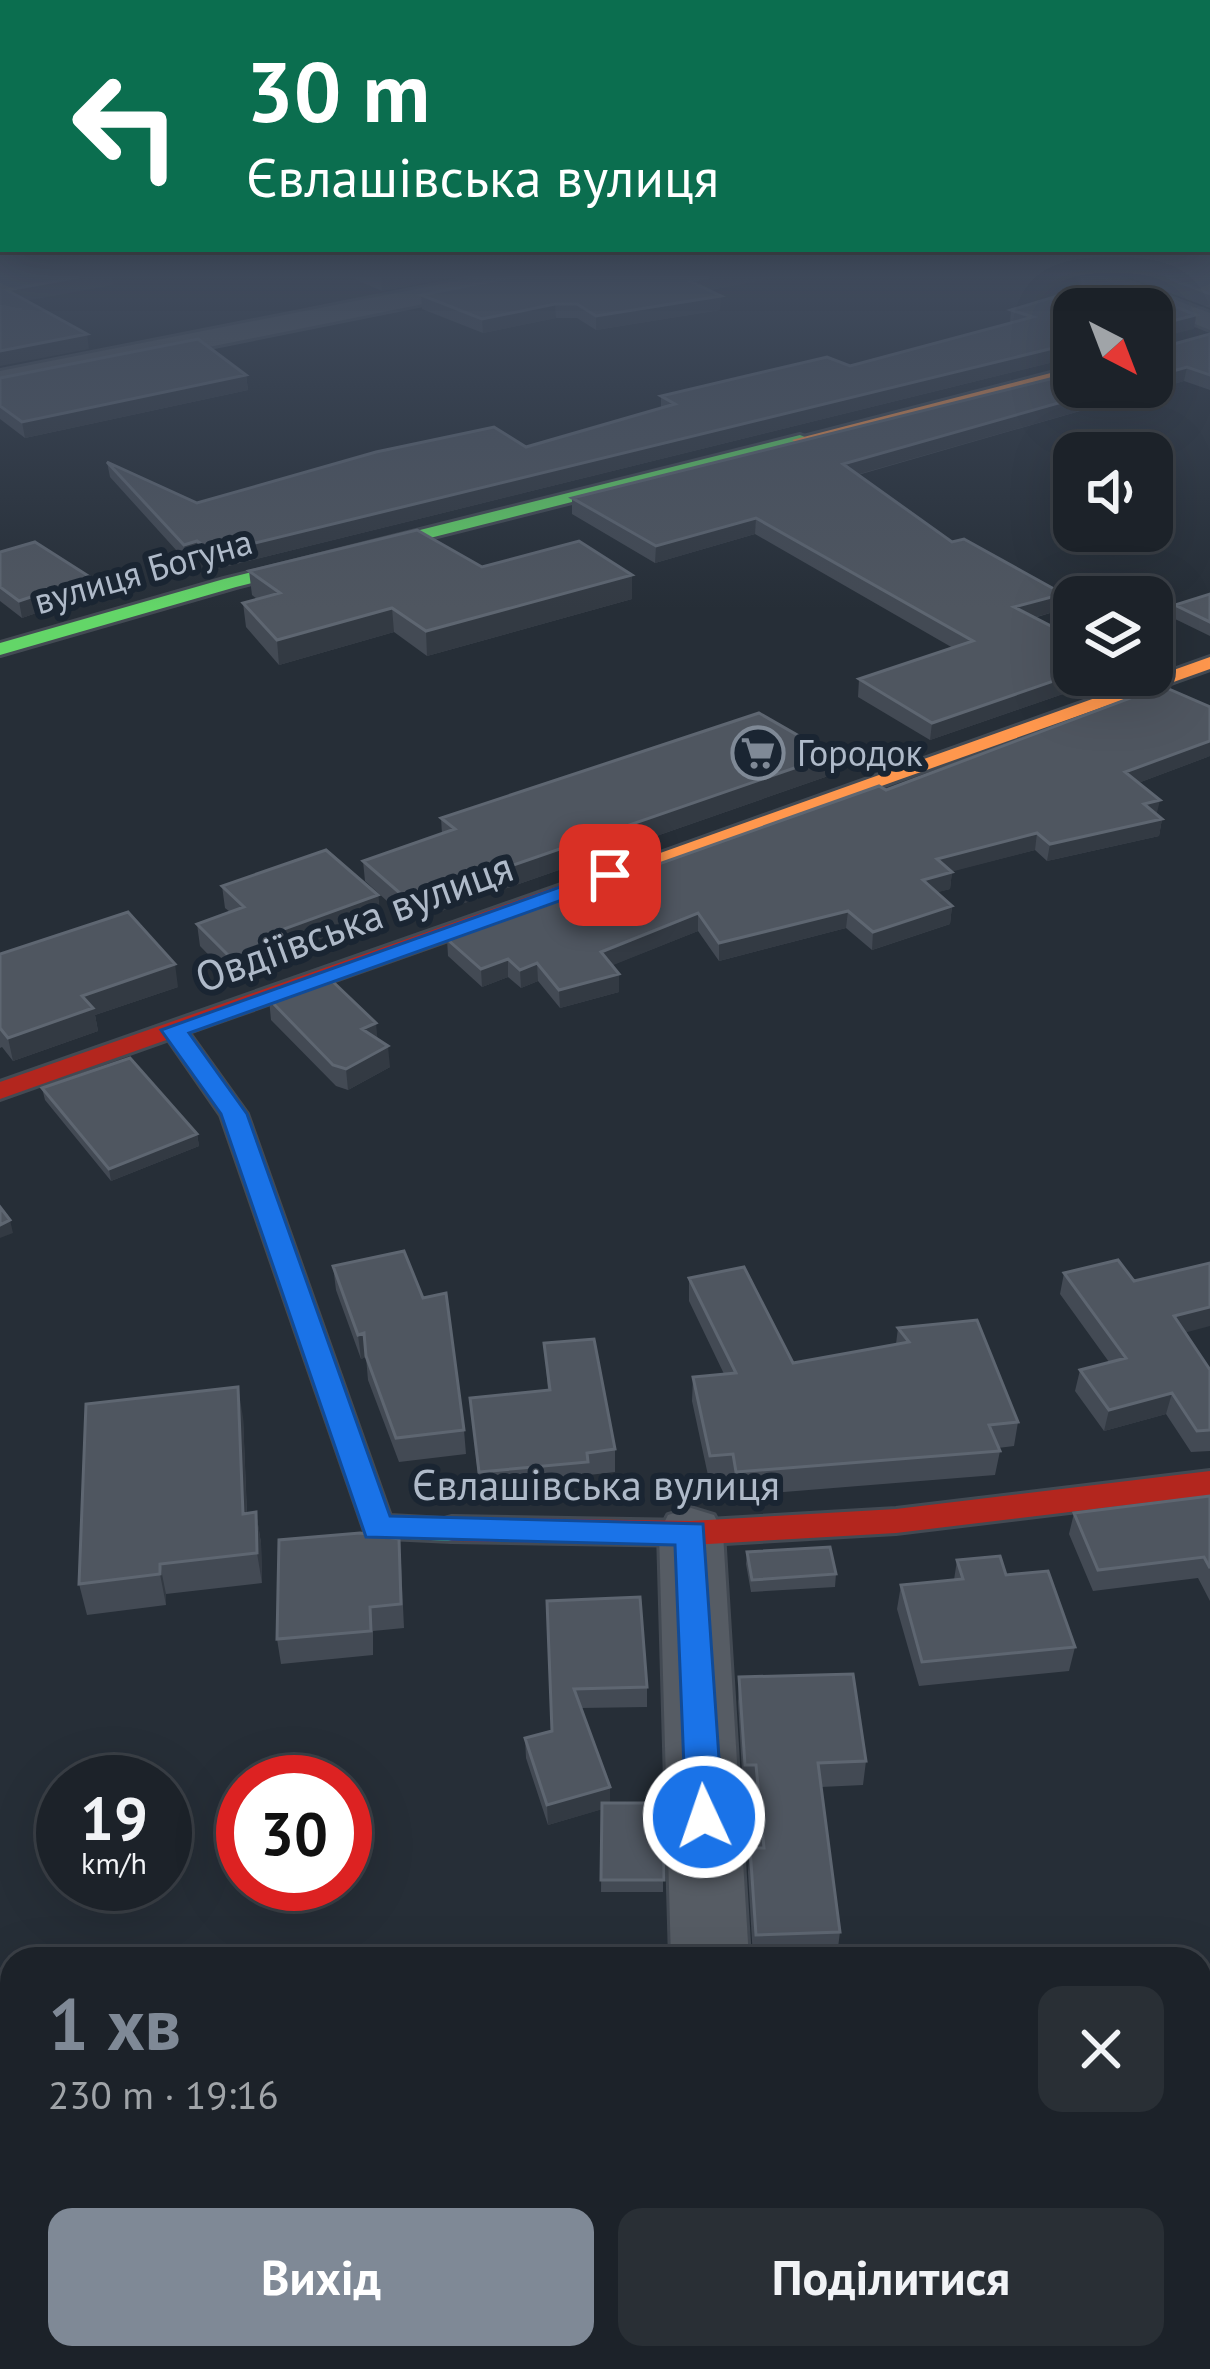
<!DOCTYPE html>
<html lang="uk">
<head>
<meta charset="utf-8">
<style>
  body { margin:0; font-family:"PT Sans",sans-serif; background:#292f35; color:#f1f3f6; height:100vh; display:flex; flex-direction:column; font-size:45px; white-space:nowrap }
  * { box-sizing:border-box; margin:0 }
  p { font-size:39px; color:#a0a4a8 }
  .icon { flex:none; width:66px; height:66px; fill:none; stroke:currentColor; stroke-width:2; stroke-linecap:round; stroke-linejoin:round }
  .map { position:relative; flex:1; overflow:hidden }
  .panel { position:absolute; left:0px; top:1947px; width:1212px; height:423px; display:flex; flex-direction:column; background:#1c2229; border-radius:36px 36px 0 0; box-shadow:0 12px 48px #0002,0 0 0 3px #3a3f46 }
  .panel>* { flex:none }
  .hud { position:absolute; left:0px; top:0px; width:1212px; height:252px; box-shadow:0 12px 48px #0002,0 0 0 3px #3a3f46; background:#0b6e4f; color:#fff; overflow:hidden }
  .needle { width:78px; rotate:138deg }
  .controls { position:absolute; left:1053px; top:288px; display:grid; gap:24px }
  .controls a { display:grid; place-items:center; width:120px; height:120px; border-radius:24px; background:#1c2229; box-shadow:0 12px 48px #0002,0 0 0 3px #3a3f46; font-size:60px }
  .speed { position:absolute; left:36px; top:1755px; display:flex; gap:24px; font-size:60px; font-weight:700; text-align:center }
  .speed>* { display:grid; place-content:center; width:156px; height:156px; border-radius:50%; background:#1c2229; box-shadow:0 12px 48px #0002,0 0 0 3px #3a3f46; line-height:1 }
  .speed small { font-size:30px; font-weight:400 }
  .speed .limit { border:18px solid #d22; background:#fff; color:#111 }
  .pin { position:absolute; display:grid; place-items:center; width:102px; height:102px; color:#fff; margin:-51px; border-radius:24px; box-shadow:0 6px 18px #0006 }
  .me { position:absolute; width:132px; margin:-66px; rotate:357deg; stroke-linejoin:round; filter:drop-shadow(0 0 9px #0008) }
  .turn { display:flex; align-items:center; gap:42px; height:252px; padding:0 48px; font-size:54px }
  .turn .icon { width:156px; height:156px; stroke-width:2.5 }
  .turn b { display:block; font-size:84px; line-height:102px }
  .round { display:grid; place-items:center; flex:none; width:126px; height:126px; border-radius:24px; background:#292f35 }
  .head { display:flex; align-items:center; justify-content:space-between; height:204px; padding:0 48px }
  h1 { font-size:72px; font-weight:800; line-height:90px; color:#7f8996 }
  .action { display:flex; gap:24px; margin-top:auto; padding:24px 48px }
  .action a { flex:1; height:138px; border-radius:24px; background:#7f8996; color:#fff; font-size:48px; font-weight:800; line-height:138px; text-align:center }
  .action a+a { background:#292f35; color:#f1f3f6 }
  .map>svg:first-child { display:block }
</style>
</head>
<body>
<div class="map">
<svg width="1210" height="2369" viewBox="0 0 1210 2369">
  <rect width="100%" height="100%" fill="#262e37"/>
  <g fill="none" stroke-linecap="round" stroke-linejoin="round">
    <g stroke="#434a53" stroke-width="6">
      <path id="street" d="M 477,277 L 531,277 L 518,285 L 0,389 L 0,371 Z
        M 1078,277 L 1115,277 L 1210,313 L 1210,330 Z
        M 691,1508 L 714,1515 L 723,1533 L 749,1959 L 671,1959 L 659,1533 L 668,1515 Z
        M 684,2358 L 774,2358 L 774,2369 L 684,2369 Z"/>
    </g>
    <g stroke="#434a53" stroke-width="6">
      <path id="fast" d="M 800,435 L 805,437 L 805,443 L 236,587 L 0,655 L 0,643 L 224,579 Z
        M 174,1023 L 183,1025 L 247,1114 L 390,1516 L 463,1520 L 468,1529 L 463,1538 L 452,1541 L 367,1537 L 221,1115 L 162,1030 Z"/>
    </g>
    <g stroke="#434a53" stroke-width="6">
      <path id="slow" d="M 1074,367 L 1074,375 L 800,445 L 792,440 Z
        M 1210,657 L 1210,669 L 640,872 L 624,872 L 621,867 Z"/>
    </g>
    <g stroke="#434a53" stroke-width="6">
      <path id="jam" d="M 632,860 L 643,867 L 640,872 L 0,1099 L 0,1082 Z
        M 1210,1471 L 1210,1495 L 896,1533 L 691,1545 L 452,1541 L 441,1538 L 436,1529 L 441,1520 L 452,1517 L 691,1521 L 896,1509 Z"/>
    </g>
    <use href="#street" fill="#565c64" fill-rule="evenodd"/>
    <use href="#fast" fill="#63d668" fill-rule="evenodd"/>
    <use href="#slow" fill="#ff974d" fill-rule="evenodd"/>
    <use href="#jam" fill="#b3261e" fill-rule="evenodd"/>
  </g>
  <path fill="#434a54" d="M 350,277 L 453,277 L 382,291 Z
    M 513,277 L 777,277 L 710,290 L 720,310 L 596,330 L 577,318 L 556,318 L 483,333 L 422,309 L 421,295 Z
    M 1078,277 L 1102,277 L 1196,315 L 1194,329 L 1074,309 L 1074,357 L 216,569 L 199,557 L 186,561 L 110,477 L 107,462 L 197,503 L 526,447 L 661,408 L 661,396 L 850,366 L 1010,323 L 1011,310 L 1079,289 Z
    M 1128,277 L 1210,277 L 1210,308 Z
    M 1210,334 L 1210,390 L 1184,381 L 858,475 L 952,542 L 1063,594 L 1060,610 L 1034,618 L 1074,675 L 1112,675 L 1112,677 L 930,740 L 858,697 L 859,679 L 953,648 L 755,534 L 655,563 L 572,514 L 572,498 L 1074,373 Z
    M 246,375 L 248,390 L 25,438 L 0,419 L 0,378 Z
    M 0,552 L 93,593 L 22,618 L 0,601 Z
    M 482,567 L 632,599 L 427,656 L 394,632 L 279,665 L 246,627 L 243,603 L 257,599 L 252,595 L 249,571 Z
    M 1210,594 L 1210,636 L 1173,618 L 1175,605 Z
    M 1210,756 L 1138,783 L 1157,814 L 1162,819 L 1159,836 L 1047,861 L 1035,850 L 952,871 L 950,889 L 937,892 L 952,906 L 950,924 L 872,950 L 846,928 L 719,961 L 698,931 L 612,965 L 619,974 L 619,992 L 560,1008 L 538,981 L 521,988 L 508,977 L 482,987 L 448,956 L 447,939 L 886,790 Z
    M 831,775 L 410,922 L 365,881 L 363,861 L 442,834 L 441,818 Z
    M 222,886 L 378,895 L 380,917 L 292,949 L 294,963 L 236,983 L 200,946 L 197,924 L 230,912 L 225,908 Z
    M 0,954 L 178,987 L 95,1015 L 98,1031 L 13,1061 L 2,1047 L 0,1048 Z
    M 269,999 L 378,1039 L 390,1067 L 348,1090 L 336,1086 L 271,1020 Z
    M 42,1088 L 197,1134 L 199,1146 L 111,1181 L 45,1100 Z
    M 333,1266 L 423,1298 L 464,1430 L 466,1454 L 399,1462 L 368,1380 L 366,1357 L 361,1359 L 336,1290 Z
    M 1064,1273 L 1134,1281 L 1185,1333 L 1210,1370 L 1210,1451 L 1191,1452 L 1166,1414 L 1104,1431 L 1075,1391 L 1080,1370 L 1109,1362 L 1060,1294 Z
    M 689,1278 L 793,1363 L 896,1344 L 898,1328 L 1018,1422 L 1014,1446 L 998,1448 L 1000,1451 L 995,1475 L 735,1496 L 732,1478 L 709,1480 L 692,1401 L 693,1377 L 724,1374 L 689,1301 Z
    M 544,1343 L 615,1449 L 615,1472 L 589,1475 L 589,1484 L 480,1495 L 470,1398 L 548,1390 Z
    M 243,1417 L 247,1513 L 256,1512 L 261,1543 L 262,1583 L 166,1594 L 166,1605 L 87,1615 L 79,1584 Z
    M 1210,1496 L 1210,1601 L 1198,1578 L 1093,1591 L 1069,1534 L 1074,1513 Z
    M 747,1552 L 836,1574 L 835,1587 L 751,1592 L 746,1564 Z
    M 957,1560 L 1075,1647 L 1069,1671 L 919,1686 L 897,1609 L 901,1585 L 954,1580 Z
    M 401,1563 L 404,1628 L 373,1631 L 373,1655 L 281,1664 L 277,1639 Z
    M 547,1601 L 647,1687 L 647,1707 L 581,1708 L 610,1803 L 663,1803 L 663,1892 L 601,1892 L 602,1809 L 548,1825 L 526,1758 L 525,1738 L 552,1731 Z
    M 739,1677 L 866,1761 L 863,1785 L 821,1787 L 840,1932 L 837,1955 L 753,1958 L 748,1872 L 750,1848 L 759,1848 L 754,1789 L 743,1789 L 738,1702 Z
    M 1200,2169 L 1207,2205 L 1210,2205 L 1210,2365 L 1124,2368 L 1122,2358 L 1200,2358 Z"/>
  <path fill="#333a43" d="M 80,277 L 112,277 L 113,285 L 9,304 L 7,290 Z
    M 453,277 L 382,291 L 381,278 Z
    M 709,277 L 777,277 L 690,294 L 690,281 Z
    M 721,296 L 720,310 L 596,330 L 596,316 Z
    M 555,304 L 556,318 L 483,333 L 482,319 Z
    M 1196,315 L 1194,329 L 1152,339 L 1152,326 Z
    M 87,334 L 89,349 L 0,366 L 0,351 Z
    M 1074,343 L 1074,357 L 216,569 L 214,553 Z
    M 1187,367 L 1184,381 L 842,479 L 843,464 L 1115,387 L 1152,387 L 1152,377 Z
    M 246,375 L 248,390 L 25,438 L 22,422 Z
    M 756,518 L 755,534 L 655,563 L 656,546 Z
    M 197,541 L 199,557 L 186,561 L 184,545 Z
    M 632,575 L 632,599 L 427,656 L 426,631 Z
    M 90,577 L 93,593 L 22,618 L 19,601 Z
    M 1063,594 L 1060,610 L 1012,624 L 1014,607 Z
    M 392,608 L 394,632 L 279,665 L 277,640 Z
    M 1074,674 L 1112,675 L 1112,677 L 930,740 L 932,723 Z
    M 1210,741 L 1210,756 L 1122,789 L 1125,772 Z
    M 832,755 L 831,775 L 410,922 L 409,901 Z
    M 1160,800 L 1156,817 L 1144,804 Z
    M 1162,819 L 1159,836 L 1047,861 L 1050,844 Z
    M 1037,833 L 1035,850 L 935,876 L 937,859 Z
    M 952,872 L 950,889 L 921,897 L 923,880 Z
    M 378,895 L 380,917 L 292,949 L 294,963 L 236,983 L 233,960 L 281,930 Z
    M 952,906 L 950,924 L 872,950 L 873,932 Z
    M 848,911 L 846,928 L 719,961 L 719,943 Z
    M 698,913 L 698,931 L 601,970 L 601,952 Z
    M 508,959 L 508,977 L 482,987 L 481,969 Z
    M 537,963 L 538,981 L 521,988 L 520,970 Z
    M 175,964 L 178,987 L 95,1015 L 98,1031 L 13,1061 L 8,1038 L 82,996 Z
    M 619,974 L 619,992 L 560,1008 L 559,990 Z
    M 376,1023 L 378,1044 L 362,1029 Z
    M 388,1046 L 390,1067 L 348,1090 L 346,1069 Z
    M 197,1134 L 199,1146 L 111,1181 L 109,1169 Z
    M 10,1220 L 13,1233 L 0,1238 L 0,1225 Z
    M 1210,1307 L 1210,1326 L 1169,1337 L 1174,1316 Z
    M 364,1333 L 366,1357 L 361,1359 L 358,1335 Z
    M 238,1387 L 243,1417 L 248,1544 L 243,1514 Z
    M 1172,1393 L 1166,1414 L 1104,1431 L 1109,1410 Z
    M 256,1512 L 261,1543 L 262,1583 L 257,1553 Z
    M 160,1564 L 166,1594 L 166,1605 L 160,1574 Z
    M 610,1787 L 610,1807 L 548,1825 L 547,1805 Z"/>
  <path fill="#4f5660" stroke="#5e6671" stroke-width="3" d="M 0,277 L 79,277 L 7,290 L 87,334 L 0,351 Z
    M 513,277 L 709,277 L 690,281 L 721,296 L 596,316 L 577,304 L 555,304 L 482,319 L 421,295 Z
    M 1082,277 L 1102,277 L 1196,315 L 1152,326 L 1152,309 L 1074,309 L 1074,343 L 214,553 L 197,541 L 184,545 L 107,462 L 197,503 L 376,452 L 494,427 L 526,447 L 675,404 L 661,396 L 827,357 L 850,366 L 1033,317 L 1011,310 L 1084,288 Z
    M 1166,277 L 1210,277 L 1210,294 Z
    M 1210,334 L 1210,375 L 1187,367 L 1152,377 L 1152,350 Z
    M 198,339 L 246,375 L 22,422 L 0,406 L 0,378 Z
    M 1074,373 L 1074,387 L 1115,387 L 843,464 L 952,542 L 964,539 L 1063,594 L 1014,607 L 1074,638 L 1074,674 L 932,723 L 859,679 L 973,641 L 756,518 L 656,546 L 572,498 Z
    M 417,530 L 482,567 L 579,541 L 632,575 L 426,631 L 392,608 L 277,640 L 243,603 L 280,593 L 249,571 Z
    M 35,542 L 90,577 L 19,601 L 0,587 L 0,552 Z
    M 1210,594 L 1210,622 L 1175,605 Z
    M 1162,686 L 1210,707 L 1210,741 L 1125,772 L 1160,800 L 1144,804 L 1162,819 L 1050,844 L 1037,833 L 937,859 L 952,872 L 923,880 L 952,906 L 873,932 L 848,911 L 719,943 L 698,913 L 601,952 L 619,974 L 559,990 L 537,963 L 520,970 L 508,959 L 481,969 L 447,939 L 879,786 L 886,790 Z
    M 759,713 L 832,755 L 409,901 L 363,861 L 455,829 L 441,818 Z
    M 326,850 L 378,895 L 281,930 L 291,940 L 233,960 L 197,924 L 244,907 L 222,886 Z
    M 128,912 L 175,964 L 82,996 L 93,1008 L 8,1038 L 0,1028 L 0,954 Z
    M 329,978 L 376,1023 L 362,1029 L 388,1046 L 346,1069 L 333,1065 L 269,999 Z
    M 130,1058 L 197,1134 L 109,1169 L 42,1088 Z
    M 0,1207 L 10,1220 L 0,1225 Z
    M 404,1251 L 423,1298 L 446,1293 L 464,1430 L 396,1438 L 366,1356 L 364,1333 L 358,1335 L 333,1266 Z
    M 1118,1260 L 1134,1281 L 1210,1263 L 1210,1307 L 1174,1316 L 1210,1370 L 1210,1430 L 1197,1431 L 1172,1393 L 1109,1410 L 1080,1370 L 1126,1358 L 1064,1273 Z
    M 744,1267 L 793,1363 L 909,1342 L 898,1328 L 977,1320 L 1018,1422 L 989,1425 L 1000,1451 L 736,1472 L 733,1454 L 710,1456 L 693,1377 L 736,1373 L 689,1278 Z
    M 594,1339 L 615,1449 L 587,1453 L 588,1462 L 479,1472 L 470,1398 L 550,1390 L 544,1343 Z
    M 238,1387 L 243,1514 L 256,1512 L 257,1553 L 160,1564 L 160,1574 L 79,1584 L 86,1404 Z
    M 1210,1496 L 1210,1568 L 1204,1557 L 1098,1570 L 1074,1513 Z
    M 360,1533 L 399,1539 L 401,1604 L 370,1607 L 371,1631 L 277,1639 L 279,1540 Z
    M 830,1547 L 836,1574 L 752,1580 L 747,1552 Z
    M 1000,1556 L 1006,1575 L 1048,1571 L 1075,1647 L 922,1662 L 901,1585 L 963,1579 L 957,1560 Z
    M 640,1597 L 647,1687 L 574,1689 L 610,1787 L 547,1805 L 525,1738 L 552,1731 L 547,1601 Z
    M 853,1674 L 866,1761 L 818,1763 L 840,1932 L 756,1935 L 750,1848 L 764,1848 L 756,1765 L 745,1765 L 739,1677 Z
    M 602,1803 L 663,1803 L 664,1880 L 601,1880 Z
    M 1200,2169 L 1207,2205 L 1210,2205 L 1210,2347 L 1200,2348 Z
    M 137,2358 L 195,2358 L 194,2369 L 136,2369 Z
    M 264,2358 L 391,2358 L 390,2369 L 262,2369 Z"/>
  <linearGradient id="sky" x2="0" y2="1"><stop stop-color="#15191e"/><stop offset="0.45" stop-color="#414c5e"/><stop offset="1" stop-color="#414c5e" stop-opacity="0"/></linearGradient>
  <rect width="1210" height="609" fill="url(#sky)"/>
  <path fill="#1a73e8" stroke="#114b97" stroke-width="3" d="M 610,869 L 622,875 L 618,880 L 189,1033 L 247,1114 L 390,1516 L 703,1524 L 723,1817 L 717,1829 L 704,1833 L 691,1829 L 686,1817 L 675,1545 L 366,1537 L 221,1114 L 161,1030 Z"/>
  <defs>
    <g id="supermarket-ring" transform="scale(2.7)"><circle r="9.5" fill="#1a2532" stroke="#7f8996" stroke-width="1.5"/><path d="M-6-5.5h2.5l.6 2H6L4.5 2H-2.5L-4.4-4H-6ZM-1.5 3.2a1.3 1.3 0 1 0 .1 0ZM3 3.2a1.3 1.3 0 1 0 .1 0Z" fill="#7f8996"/></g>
  </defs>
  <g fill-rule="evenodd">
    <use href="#supermarket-ring" x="758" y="753"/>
  </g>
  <g text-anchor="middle" stroke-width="12" stroke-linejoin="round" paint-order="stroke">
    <g font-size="36" fill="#afbac9" stroke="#1a2532">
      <text transform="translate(143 571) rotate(-16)" y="13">вулиця Богуна</text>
    </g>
    <g font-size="36" fill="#afbac9" stroke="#1a2532" text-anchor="start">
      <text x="797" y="766">Городок</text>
    </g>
    <g font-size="42" fill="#afbac9" stroke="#1a2532">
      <text transform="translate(354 922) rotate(-20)" y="15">Овдіївська вулиця</text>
      <text x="596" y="1500">Євлашівська вулиця</text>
    </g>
  </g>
</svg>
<div class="controls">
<a><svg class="needle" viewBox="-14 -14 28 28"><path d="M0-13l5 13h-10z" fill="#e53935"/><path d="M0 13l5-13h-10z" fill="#a0a4a8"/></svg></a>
<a><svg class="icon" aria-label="sound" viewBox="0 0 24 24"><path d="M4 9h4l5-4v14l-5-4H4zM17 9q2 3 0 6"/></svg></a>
<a><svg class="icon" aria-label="layers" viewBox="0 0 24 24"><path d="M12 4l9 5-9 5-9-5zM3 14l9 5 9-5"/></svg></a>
</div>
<div class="speed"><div>19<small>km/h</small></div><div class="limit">30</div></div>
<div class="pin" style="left:610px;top:875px;background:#d93025"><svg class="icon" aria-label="arrive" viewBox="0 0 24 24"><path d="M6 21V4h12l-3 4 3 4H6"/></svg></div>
<svg class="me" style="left:704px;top:1817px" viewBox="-20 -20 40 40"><circle r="17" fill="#1a73e8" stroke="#fff" stroke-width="3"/><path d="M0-11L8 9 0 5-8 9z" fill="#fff"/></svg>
<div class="hud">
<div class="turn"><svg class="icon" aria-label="left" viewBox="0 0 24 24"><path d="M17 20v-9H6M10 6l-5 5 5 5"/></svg><div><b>30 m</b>Євлашівська вулиця</div></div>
</div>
<section class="panel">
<div class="head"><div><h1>1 хв</h1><p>230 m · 19:16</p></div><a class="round"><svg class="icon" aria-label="close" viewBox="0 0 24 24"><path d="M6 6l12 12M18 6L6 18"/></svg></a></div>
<div class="action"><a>Вихід</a><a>Поділитися</a></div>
</section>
</div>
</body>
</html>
